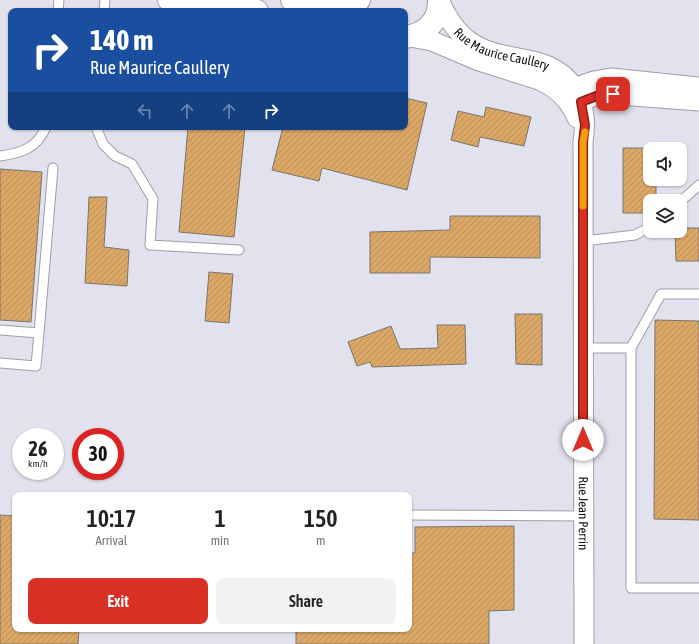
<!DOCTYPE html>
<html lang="en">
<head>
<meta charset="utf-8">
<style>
  body { margin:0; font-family:"Asap Condensed",sans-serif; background:#f2f2f2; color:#222; height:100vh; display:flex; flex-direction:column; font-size:15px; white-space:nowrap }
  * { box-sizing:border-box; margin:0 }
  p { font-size:13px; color:#767676 }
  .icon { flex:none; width:22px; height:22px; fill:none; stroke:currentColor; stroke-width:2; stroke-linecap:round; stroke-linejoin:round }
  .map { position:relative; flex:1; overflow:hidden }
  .side { position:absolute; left:12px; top:492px; width:400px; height:140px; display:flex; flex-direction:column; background:#fff; border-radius:8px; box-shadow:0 1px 3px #0004 }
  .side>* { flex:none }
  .guide { position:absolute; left:8px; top:8px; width:400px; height:122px; border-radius:8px; box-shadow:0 1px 3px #0004; background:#1a4fa0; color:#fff; overflow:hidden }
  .controls { position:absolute; left:643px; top:142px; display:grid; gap:8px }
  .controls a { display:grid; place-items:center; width:44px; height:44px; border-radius:8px; background:#fff; box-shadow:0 1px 3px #0004; font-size:20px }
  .speed { position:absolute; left:12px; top:428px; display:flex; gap:8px; font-size:20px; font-weight:700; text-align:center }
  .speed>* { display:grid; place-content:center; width:52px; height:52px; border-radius:50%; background:#fff; box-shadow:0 1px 3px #0004; line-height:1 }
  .speed small { font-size:10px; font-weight:400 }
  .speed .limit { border:6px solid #d22; background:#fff; color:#111 }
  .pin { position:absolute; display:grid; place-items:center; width:34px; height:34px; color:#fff; margin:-17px; border-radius:8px; box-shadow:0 2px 6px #0006 }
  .me { position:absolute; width:44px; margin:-22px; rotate:0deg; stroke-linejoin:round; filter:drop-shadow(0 0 3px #0008) }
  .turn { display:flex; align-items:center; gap:14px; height:84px; padding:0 16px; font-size:18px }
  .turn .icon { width:52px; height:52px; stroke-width:2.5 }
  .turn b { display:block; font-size:28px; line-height:34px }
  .lanes { display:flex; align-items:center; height:38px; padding:0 16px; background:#0003; justify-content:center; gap:20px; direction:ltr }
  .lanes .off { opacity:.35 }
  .eta { display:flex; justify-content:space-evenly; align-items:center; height:68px; text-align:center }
  .eta b { font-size:24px; font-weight:600; line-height:28px }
  .cta { display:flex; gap:8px; margin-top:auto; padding:8px 16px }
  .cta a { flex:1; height:46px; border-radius:8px; background:#d93025; color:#fff; font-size:16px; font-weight:600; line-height:46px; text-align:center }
  .cta a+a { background:#f2f2f2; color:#222 }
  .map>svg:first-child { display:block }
</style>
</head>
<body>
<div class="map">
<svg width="699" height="644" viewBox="0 0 699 644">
  <defs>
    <pattern id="building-hatch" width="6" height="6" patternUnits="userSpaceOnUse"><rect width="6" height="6" fill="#daa766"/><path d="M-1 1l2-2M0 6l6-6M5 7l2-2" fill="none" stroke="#ba8f58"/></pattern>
  </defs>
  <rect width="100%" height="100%" fill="#e1e2ed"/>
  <path fill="url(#building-hatch)" stroke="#7b746c" d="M 405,98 L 427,103 L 407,190 L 322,168 L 319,181 L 272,170 L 283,127 L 405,127 Z
    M 486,107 L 531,117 L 524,146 L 480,137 L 478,147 L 451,140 L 458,111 L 484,117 Z
    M 188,127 L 245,127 L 234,237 L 179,232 Z
    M 623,148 L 650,148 L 650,179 L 656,179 L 656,201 L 650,201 L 650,205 L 646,205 L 646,213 L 623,213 Z
    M 0,169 L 42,172 L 31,322 L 0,320 Z
    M 89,197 L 107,197 L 104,247 L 129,250 L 127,286 L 85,283 Z
    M 450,216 L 540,216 L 540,258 L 430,257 L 430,273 L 370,273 L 370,232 L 450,230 Z
    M 680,228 L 699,228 L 699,261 L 676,261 L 675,231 L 680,231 Z
    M 209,272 L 233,274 L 229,323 L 205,321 Z
    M 515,314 L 542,314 L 542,365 L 516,364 Z
    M 655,320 L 699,321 L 699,520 L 654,519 Z
    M 437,325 L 465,325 L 466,364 L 372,367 L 370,362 L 357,366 L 348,342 L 391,326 L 400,349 L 438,348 Z
    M 0,515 L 15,516 L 15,629 L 79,629 L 78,644 L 0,644 Z
    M 514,526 L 514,610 L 489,611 L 489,644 L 296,644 L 296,629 L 409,629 L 409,553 L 415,553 L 415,527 Z"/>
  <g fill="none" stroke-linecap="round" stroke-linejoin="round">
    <g stroke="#9e9ea9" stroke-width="11">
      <path id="service" d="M 58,11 L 59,0
        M 104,11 L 105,0
        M 96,127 L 103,144 L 115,156 L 132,164 L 153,199 L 150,245 L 239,250
        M 0,156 C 22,153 37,148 46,127
        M 680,202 L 699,185
        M 583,241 L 635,235 L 650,227
        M 0,330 L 39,333 L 36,366 L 0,363
        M 39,333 L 53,168
        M 583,348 L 631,348 L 661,294 L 699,294
        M 631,348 L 631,588 L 699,588
        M 409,515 L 584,516"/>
    </g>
    <g stroke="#9e9ea9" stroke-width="21">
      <g id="minor">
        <path id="s1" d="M 439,0 C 447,17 456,33 472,43 C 506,65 551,50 575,89 C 585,107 586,123 583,142 L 584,644"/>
        <path d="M 410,37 L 432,41 L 479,61 L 539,80 C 557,88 570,100 577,118"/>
        <path d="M 563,92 L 594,81 L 611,78 L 699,87"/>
        <path d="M 571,107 L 592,97 L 606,94 L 699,101"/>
      </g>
    </g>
    <g stroke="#9e9ea9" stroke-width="24">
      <path id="tertiary" d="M 169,0 L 257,11
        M 292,0 L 338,7 L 344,6 L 359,0
        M 405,37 C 425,35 440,21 439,0"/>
    </g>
    <use href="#service" stroke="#fff" stroke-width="9"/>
    <use href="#minor" stroke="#fff" stroke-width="19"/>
    <use href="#tertiary" stroke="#fff" stroke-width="22"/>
  </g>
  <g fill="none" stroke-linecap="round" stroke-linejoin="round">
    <g stroke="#8d1f18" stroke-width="10">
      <path id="route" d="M 583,440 L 583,142 L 585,125 L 581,102 L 599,95 L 613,94"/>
    </g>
    <use href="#route" stroke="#d93025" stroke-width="7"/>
    <path stroke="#f59e0b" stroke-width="7" d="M 583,206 L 583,142 L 585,132"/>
  </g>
  <g text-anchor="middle" stroke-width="3.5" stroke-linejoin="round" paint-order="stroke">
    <g font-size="13" fill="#131317" stroke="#fff">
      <text dy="5" stroke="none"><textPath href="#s1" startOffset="85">Rue Maurice Caullery</textPath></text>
      <text dy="5" stroke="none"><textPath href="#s1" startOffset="597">Rue Jean Perrin</textPath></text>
    </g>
  </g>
</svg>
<div class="controls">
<a><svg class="icon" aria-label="sound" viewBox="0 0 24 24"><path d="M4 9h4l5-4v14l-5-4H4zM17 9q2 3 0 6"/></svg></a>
<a><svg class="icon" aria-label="layers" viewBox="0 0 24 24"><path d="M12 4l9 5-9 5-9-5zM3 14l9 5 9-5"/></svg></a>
</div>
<div class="speed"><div>26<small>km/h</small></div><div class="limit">30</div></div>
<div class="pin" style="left:613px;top:94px;background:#d93025"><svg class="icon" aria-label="arrive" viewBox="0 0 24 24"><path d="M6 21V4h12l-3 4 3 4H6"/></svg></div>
<svg class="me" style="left:583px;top:440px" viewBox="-20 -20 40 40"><circle r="19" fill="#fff"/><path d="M0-13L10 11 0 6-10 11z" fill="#d93025"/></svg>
<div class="guide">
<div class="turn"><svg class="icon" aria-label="right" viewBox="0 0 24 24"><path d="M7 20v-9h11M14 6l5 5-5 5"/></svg><div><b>140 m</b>Rue Maurice Caullery</div></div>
<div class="lanes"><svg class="icon off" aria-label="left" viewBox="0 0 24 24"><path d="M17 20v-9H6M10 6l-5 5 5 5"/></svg><svg class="icon off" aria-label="ahead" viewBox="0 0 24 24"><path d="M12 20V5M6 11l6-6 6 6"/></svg><svg class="icon off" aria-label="ahead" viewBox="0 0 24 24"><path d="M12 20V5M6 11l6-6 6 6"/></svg><svg class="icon" aria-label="right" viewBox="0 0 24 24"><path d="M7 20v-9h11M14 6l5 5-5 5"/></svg></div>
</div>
<section class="side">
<div class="eta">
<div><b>10:17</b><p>Arrival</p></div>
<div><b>1</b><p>min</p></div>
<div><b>150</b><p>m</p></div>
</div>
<div class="cta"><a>Exit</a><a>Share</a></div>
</section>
</div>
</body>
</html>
